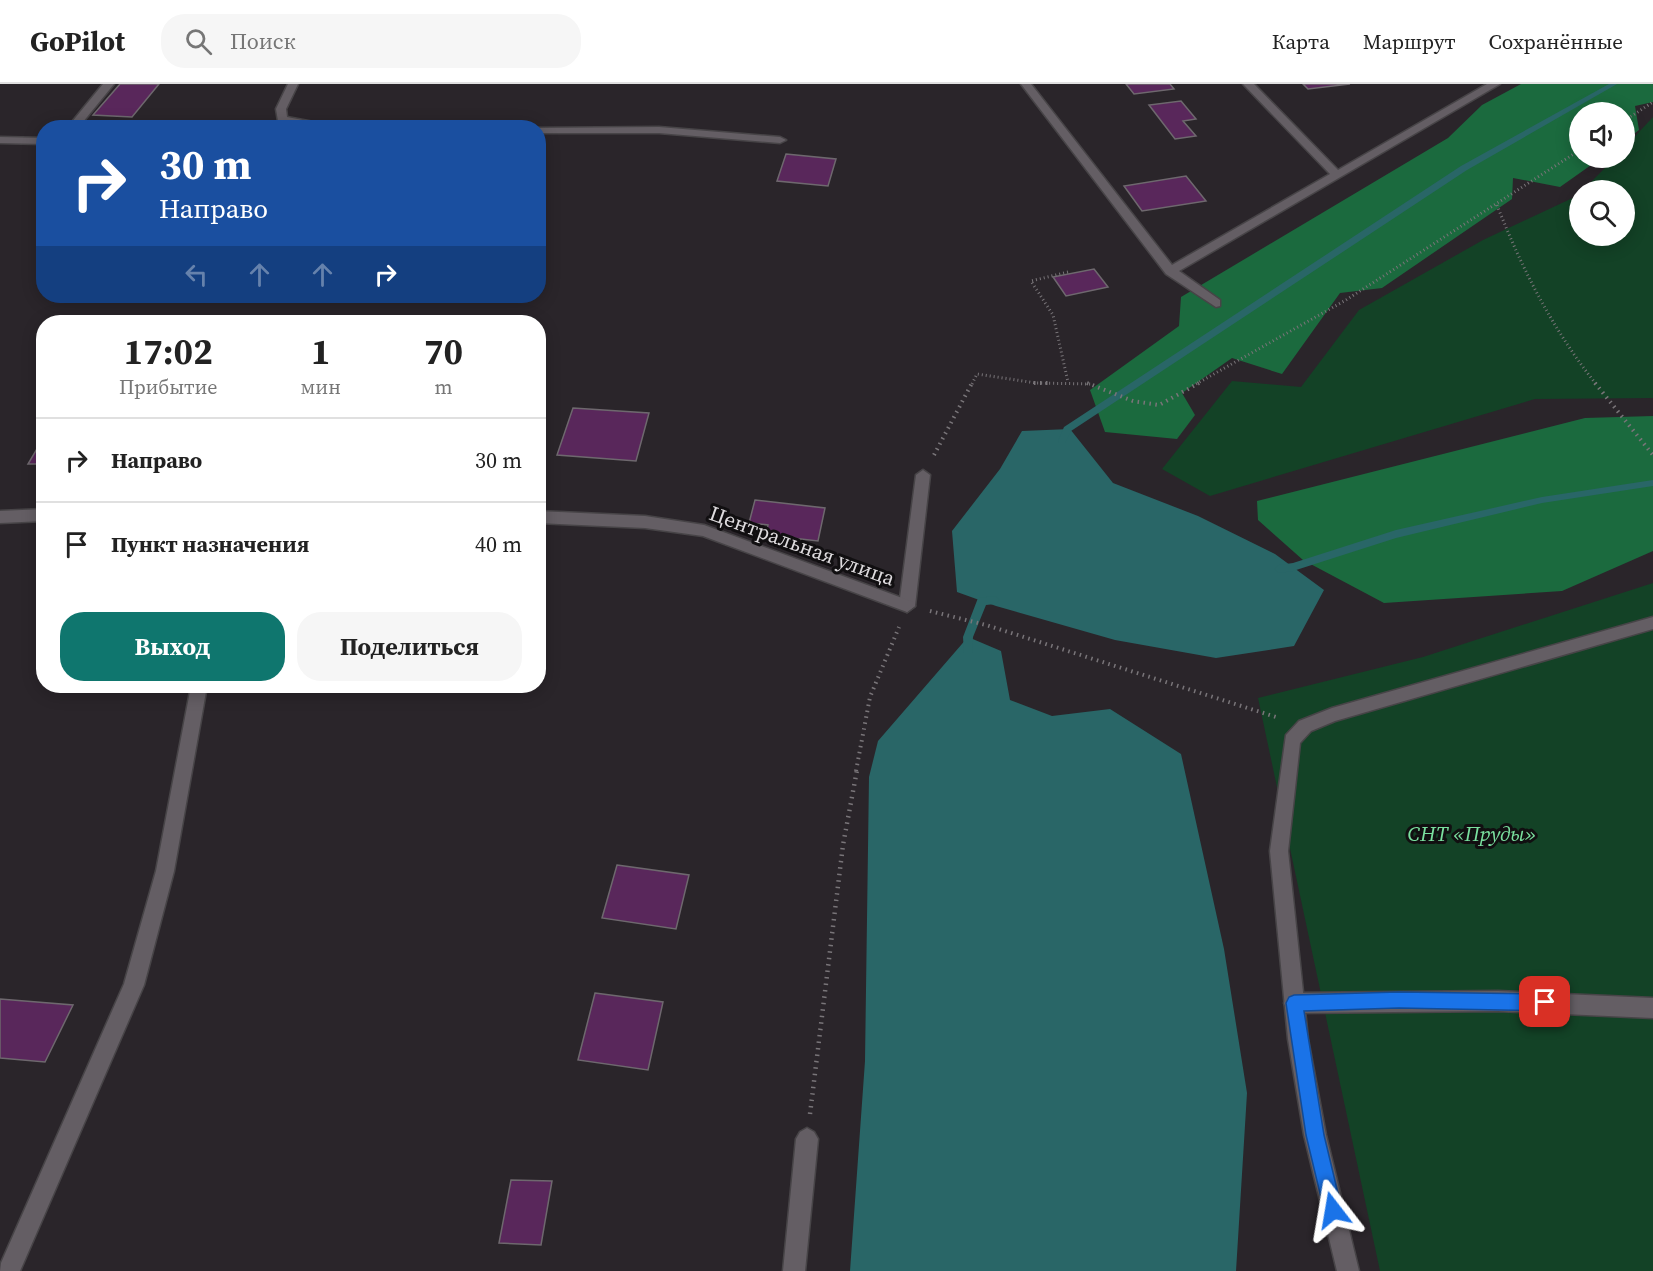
<!DOCTYPE html>
<html lang="ru">
<head>
<meta charset="utf-8">
<style>
  body { margin:0; font-family:"Source Serif 4",serif; background:#f6f6f6; color:#222; height:100vh; display:flex; flex-direction:column; font-size:22px; white-space:nowrap }
  * { box-sizing:border-box; margin:0 }
  p { font-size:20px; color:#767676 }
  .icon { flex:none; width:33px; height:33px; fill:none; stroke:currentColor; stroke-width:2; stroke-linecap:round; stroke-linejoin:round }
  .map { position:relative; flex:1; overflow:hidden }
  .panel { position:absolute; left:36px; top:231px; width:510px; height:378px; display:flex; flex-direction:column; background:#fff; border-radius:24px; box-shadow:0 3px 15px #0003 }
  .panel>* { flex:none }
  .banner { position:absolute; left:36px; top:36px; width:510px; height:183px; border-radius:24px; box-shadow:0 3px 15px #0003; background:#1a4fa0; color:#fff; overflow:hidden }
  .fabs { position:absolute; left:1569px; top:18px; display:grid; gap:12px }
  .fabs a { display:grid; place-items:center; width:66px; height:66px; border-radius:50%; background:#fff; box-shadow:0 3px 15px #0003; font-size:30px }
  .pin { position:absolute; display:grid; place-items:center; width:51px; height:51px; color:#fff; margin:-26px; border-radius:12px; box-shadow:0 3px 9px #0006 }
  .me { position:absolute; width:66px; margin:-33px; rotate:346deg; stroke-linejoin:round; filter:drop-shadow(0 0 4px #0008) }
  .turn { display:flex; align-items:center; gap:21px; height:126px; padding:0 24px; font-size:27px }
  .turn .icon { width:78px; height:78px; stroke-width:2.5 }
  .turn b { display:block; font-size:42px; line-height:51px }
  .lanes { display:flex; align-items:center; height:57px; padding:0 24px; background:#0003; justify-content:center; gap:30px; direction:ltr }
  .lanes .off { opacity:.35 }
  .eta { display:flex; justify-content:space-evenly; align-items:center; height:102px; text-align:center }
  .eta b { font-size:36px; font-weight:700; line-height:42px }
  .cta { display:flex; gap:12px; margin-top:auto; padding:12px 24px }
  .cta a { flex:1; height:69px; border-radius:24px; background:#0f766e; color:#fff; font-size:24px; font-weight:700; line-height:69px; text-align:center }
  .cta a+a { background:#f6f6f6; color:#222 }
  ul { padding:0; list-style:none }
  li { display:flex; align-items:center; gap:18px; height:84px; padding:0 24px; border-top:2px solid #e0e0e0 }
  li div { flex:1 }
  li b { display:block; font-size:22px }
  li em { font-style:normal }
  header { display:flex; align-items:center; gap:36px; box-sizing:border-box; height:84px; padding:0 30px; background:#fff; border-bottom:2px solid #e0e0e0 }
  header strong { font-size:28px }
  nav { display:flex; gap:33px; margin-inline-start:auto; font-size:21px }
  .search { width:420px; height:54px; background:#f6f6f6; display:flex; align-items:center; gap:15px; box-sizing:border-box; padding:0 21px; border-radius:24px; color:#767676; font-size:22px }
  .map>svg:first-child { display:block }
</style>
</head>
<body>
<header>
<strong>GoPilot</strong>
<div class="search"><svg class="icon" aria-label="search" viewBox="0 0 24 24"><circle cx="10" cy="10" r="6"/><path d="M15 15l6 6"/></svg>Поиск</div>
<nav><a>Карта</a><a>Маршрут</a><a>Сохранённые</a></nav>
</header>
<div class="map">
<svg width="1653" height="1187" viewBox="0 0 1653 1187">
  <rect width="100%" height="100%" fill="#2a252a"/>
  <path fill="#134226" d="M 1653,33 L 1653,314 L 1535,315 L 1210,412 L 1162,385 L 1232,297 L 1301,303 L 1359,226 L 1483,156 L 1579,111 L 1580,152 L 1624,152 L 1624,106 L 1583,106 L 1615,74 L 1624,74 L 1625,63 Z
    M 1653,499 L 1653,1187 L 1380,1187 L 1258,614 L 1423,573 Z"/>
  <path fill="#1b6a3e" d="M 1521,0 L 1653,0 L 1653,18 L 1635,22 L 1639,46 L 1625,57 L 1624,28 L 1580,28 L 1580,74 L 1601,74 L 1560,103 L 1513,94 L 1512,115 L 1382,204 L 1340,209 L 1282,290 L 1232,274 L 1182,309 L 1195,331 L 1177,355 L 1105,348 L 1090,306 L 1179,242 L 1181,213 L 1448,54 L 1482,21 Z
    M 1653,332 L 1653,467 L 1562,507 L 1384,519 L 1303,476 L 1258,436 L 1257,417 L 1585,334 Z"/>
  <path fill="#296667" d="M 1070,345 L 1113,399 L 1198,432 L 1275,470 L 1324,506 L 1294,562 L 1216,574 L 1115,556 L 996,522 L 957,508 L 952,447 L 1000,385 L 1022,347 Z
    M 968,553 L 1001,567 L 1010,616 L 1052,632 L 1110,625 L 1181,670 L 1224,865 L 1247,1009 L 1236,1187 L 850,1187 L 865,977 L 869,693 L 878,657 Z"/>
  <g fill="none" stroke-linecap="round" stroke-linejoin="round">
    <path fill="#296667" fill-rule="evenodd" d="M 1609,0 L 1617,0 L 1467,86 L 1071,347 L 1065,359 L 1059,359 L 1058,357 L 1064,343 L 1461,82 Z
      M 1653,396 L 1653,402 L 1542,419 L 1396,454 L 1293,487 L 1279,489 L 1274,485 L 1279,481 L 1293,479 L 1396,446 L 1542,413 Z
      M 995,512 L 1000,516 L 995,520 L 986,521 L 973,553 L 972,569 L 964,569 L 963,553 L 978,514 Z"/>
  </g>
  <path fill="#59275b" stroke="#6e686e" stroke-width="1.5" d="M 120,0 L 159,0 L 132,33 L 93,31 Z
    M 1126,0 L 1170,0 L 1174,5 L 1134,10 Z
    M 1303,0 L 1350,0 L 1308,5 Z
    M 1181,17 L 1196,35 L 1183,37 L 1196,52 L 1175,55 L 1149,21 Z
    M 786,70 L 836,75 L 828,102 L 777,97 Z
    M 1186,92 L 1206,117 L 1142,127 L 1124,102 Z
    M 1094,185 L 1108,203 L 1066,212 L 1053,193 Z
    M 573,324 L 649,329 L 636,377 L 557,371 Z
    M 44,353 L 44,380 L 28,380 Z
    M 755,416 L 825,424 L 818,457 L 766,451 L 768,441 L 749,439 Z
    M 617,781 L 689,791 L 676,845 L 602,834 Z
    M 595,909 L 663,918 L 648,986 L 578,976 Z
    M 0,915 L 73,921 L 45,978 L 0,974 Z
    M 511,1096 L 552,1097 L 541,1161 L 499,1159 Z"/>
  <g fill="none" stroke-linecap="round" stroke-linejoin="round">
    <g stroke="#474447" stroke-width="3">
      <path id="service" d="M 103,0 L 114,0 L 78,44 L 67,44 Z
        M 288,0 L 298,0 L 286,25 L 287,33 L 345,44 L 308,44 L 278,37 L 276,25 Z
        M 1021,0 L 1031,0 L 1172,181 L 1330,90 L 1243,0 L 1254,0 L 1338,86 L 1487,0 L 1500,0 L 1179,187 L 1220,216 L 1220,222 L 1216,223 L 1166,190 Z
        M 659,43 L 780,53 L 786,56 L 780,59 L 659,49 L 538,49 L 538,44 L 535,44 Z
        M 0,53 L 44,54 L 44,60 L 0,59 Z
        M 923,386 L 930,391 L 915,522 L 907,528 L 899,522 L 916,391 Z
        M 1498,907 L 1653,914 L 1653,934 L 1498,927 L 1294,929 L 1287,926 L 1284,919 L 1287,912 L 1294,909 Z
        M 807,1044 L 814,1048 L 818,1055 L 805,1187 L 783,1187 L 796,1055 L 800,1048 Z"/>
    </g>
    <g stroke="#474447" stroke-width="3">
      <path id="minor" d="M 44,425 L 44,437 L 0,439 L 0,427 Z
        M 538,427 L 645,432 L 704,441 L 913,518 L 915,522 L 907,528 L 703,452 L 645,444 L 538,439 Z
        M 1653,533 L 1653,545 L 1335,637 L 1311,647 L 1300,659 L 1288,767 L 1308,955 L 1326,1051 L 1359,1187 L 1337,1187 L 1304,1051 L 1288,955 L 1270,767 L 1286,651 L 1299,637 L 1332,624 Z
        M 191,602 L 207,602 L 174,787 L 144,901 L 20,1187 L 0,1187 L 1,1179 L 124,900 L 156,787 Z"/>
    </g>
    <path stroke="#797579" stroke-width="3" stroke-dasharray="1 3" stroke-linecap="butt" d="M 1624,37 L 1653,18
      M 1497,121 C 1522,185 1553,246 1596,300
      M 1068,188 L 1031,197 L 1053,231 L 1068,298
      M 972,300 L 977,290 L 1036,299 L 1091,300
      M 1196,300 L 1346,216 L 1580,66"/>
    <path stroke="#797579" stroke-width="4" stroke-dasharray="1.5 4.5" stroke-linecap="butt" d="M 1034,299 L 1050,299
      M 1087,299 L 1133,317 L 1159,321 L 1199,299
      M 1595,299 L 1653,371
      M 934,371 L 972,299
      M 930,527 L 986,541 L 1276,633
      M 856,687 L 870,613 L 899,543"/>
    <path stroke="#797579" stroke-width="4.5" stroke-dasharray="1.5 5" stroke-linecap="butt" d="M 810,1030 L 843,761 L 857,686"/>
    <use href="#service" fill="#645e64" fill-rule="evenodd"/>
    <use href="#minor" fill="#645e64" fill-rule="evenodd"/>
  </g>
  <path fill="#1a73e8" stroke="#114b97" stroke-width="1.5" d="M 1399,908 L 1545,910 L 1551,913 L 1553,918 L 1551,924 L 1545,927 L 1399,924 L 1304,927 L 1324,1051 L 1342,1126 L 1339,1132 L 1333,1135 L 1327,1132 L 1324,1126 L 1306,1051 L 1286,919 L 1289,913 L 1294,911 Z"/>
  <g text-anchor="middle" stroke-width="6" stroke-linejoin="round" paint-order="stroke">
    <g font-size="21" fill="#dfdcdf" stroke="#110f11">
      <text transform="translate(802 462) rotate(20)" y="7">Центральная улица</text>
    </g>
    <g font-size="21" font-style="italic" fill="#7ae09f" stroke="#110f11">
      <text x="1472" y="757">СНТ «Пруды»</text>
    </g>
  </g>
</svg>
<div class="fabs">
<a><svg class="icon" aria-label="sound" viewBox="0 0 24 24"><path d="M4 9h4l5-4v14l-5-4H4zM17 9q2 3 0 6"/></svg></a>
<a><svg class="icon" aria-label="search" viewBox="0 0 24 24"><circle cx="10" cy="10" r="6"/><path d="M15 15l6 6"/></svg></a>
</div>
<div class="pin" style="left:1545px;top:918px;background:#d93025"><svg class="icon" aria-label="arrive" viewBox="0 0 24 24"><path d="M6 21V4h12l-3 4 3 4H6"/></svg></div>
<svg class="me" style="left:1333px;top:1126px" viewBox="-20 -20 40 40"><path d="M0-17L14 15 0 8-14 15z" fill="#1a73e8" stroke="#fff" stroke-width="4"/></svg>
<div class="banner">
<div class="turn"><svg class="icon" aria-label="right" viewBox="0 0 24 24"><path d="M7 20v-9h11M14 6l5 5-5 5"/></svg><div><b>30 m</b>Направо</div></div>
<div class="lanes"><svg class="icon off" aria-label="left" viewBox="0 0 24 24"><path d="M17 20v-9H6M10 6l-5 5 5 5"/></svg><svg class="icon off" aria-label="ahead" viewBox="0 0 24 24"><path d="M12 20V5M6 11l6-6 6 6"/></svg><svg class="icon off" aria-label="ahead" viewBox="0 0 24 24"><path d="M12 20V5M6 11l6-6 6 6"/></svg><svg class="icon" aria-label="right" viewBox="0 0 24 24"><path d="M7 20v-9h11M14 6l5 5-5 5"/></svg></div>
</div>
<section class="panel">
<div class="eta">
<div><b>17:02</b><p>Прибытие</p></div>
<div><b>1</b><p>мин</p></div>
<div><b>70</b><p>m</p></div>
</div>
<ul>
<li><svg class="icon" aria-label="right" viewBox="0 0 24 24"><path d="M7 20v-9h11M14 6l5 5-5 5"/></svg><div><b>Направо</b></div><em>30 m</em></li>
<li><svg class="icon" aria-label="arrive" viewBox="0 0 24 24"><path d="M6 21V4h12l-3 4 3 4H6"/></svg><div><b>Пункт назначения</b></div><em>40 m</em></li>
</ul>
<div class="cta"><a>Выход</a><a>Поделиться</a></div>
</section>
</div>
</body>
</html>
